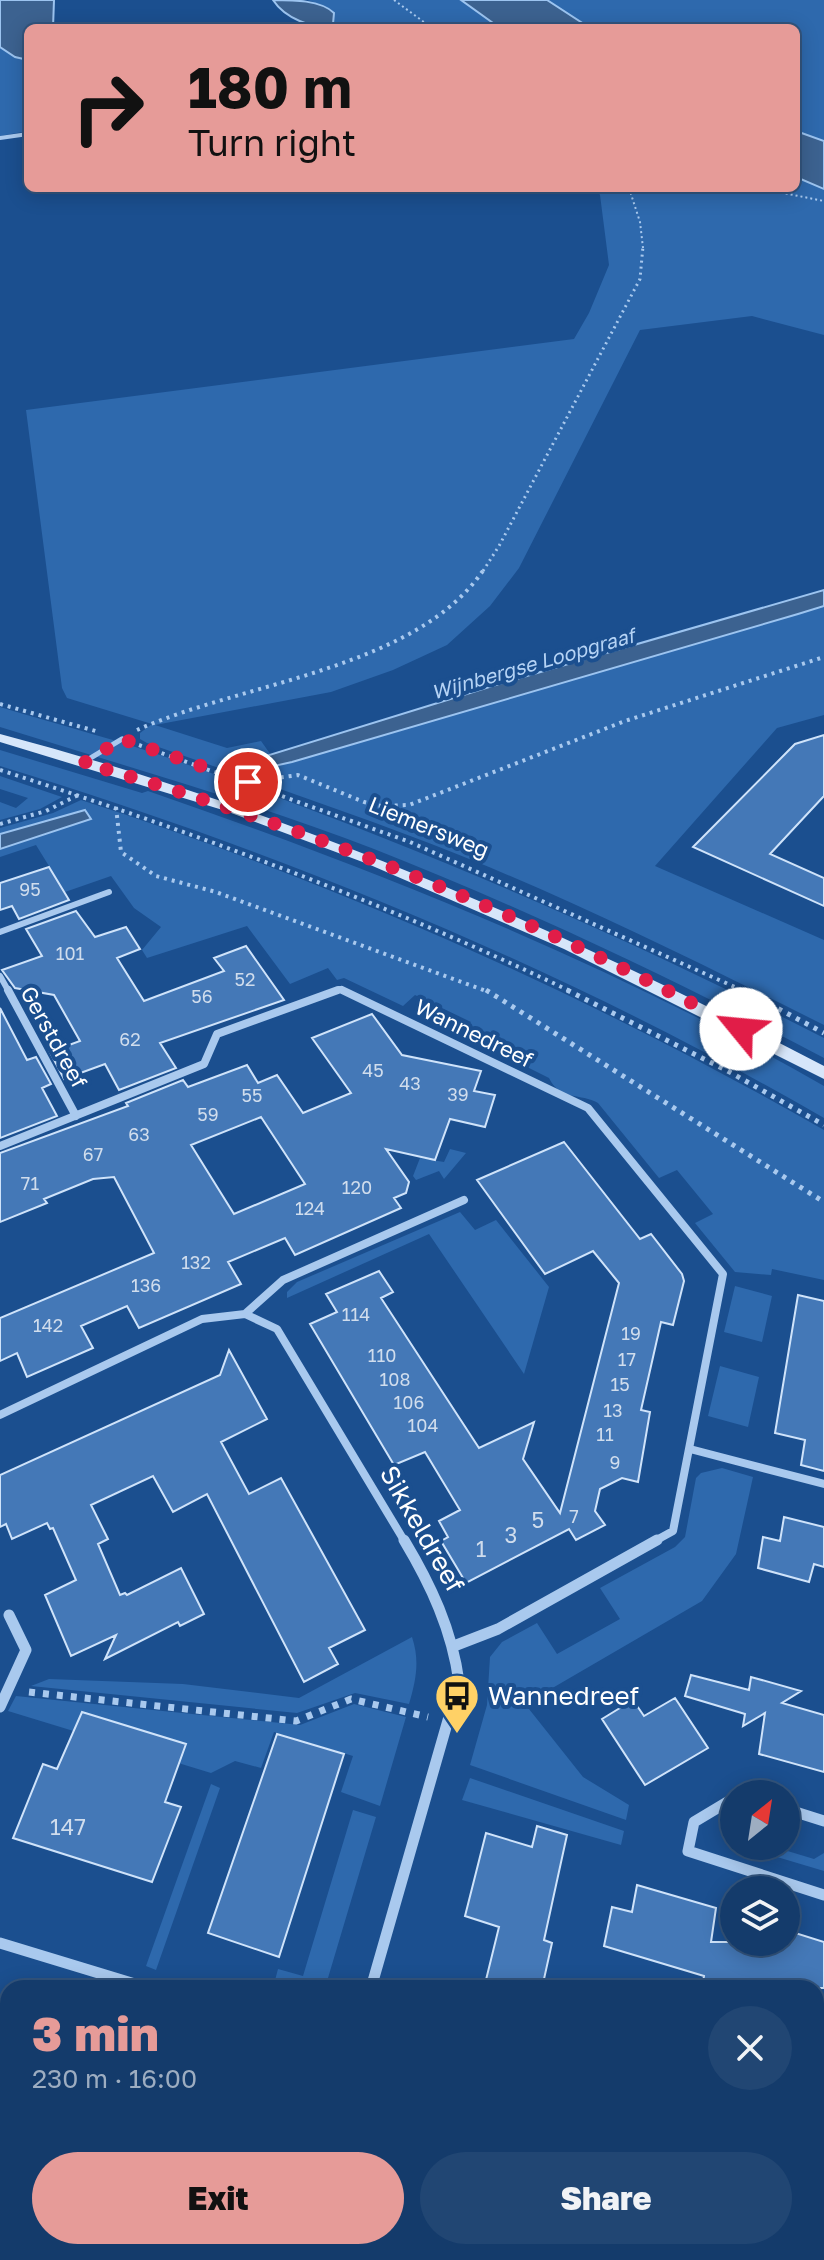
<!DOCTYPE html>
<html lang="en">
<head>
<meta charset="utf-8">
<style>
  body { margin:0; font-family:"Golos Text",sans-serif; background:#214673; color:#f1f3f6; height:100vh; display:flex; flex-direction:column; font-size:30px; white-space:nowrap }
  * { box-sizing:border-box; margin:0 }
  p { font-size:26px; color:#9dadc1 }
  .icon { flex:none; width:44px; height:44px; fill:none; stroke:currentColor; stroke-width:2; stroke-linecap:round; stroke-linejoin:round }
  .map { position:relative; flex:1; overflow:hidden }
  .sheet { position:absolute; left:0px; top:1980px; width:824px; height:280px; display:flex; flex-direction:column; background:#143b6b; border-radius:24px 24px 0 0; box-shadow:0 4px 20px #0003,0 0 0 2px #33557e }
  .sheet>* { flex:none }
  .top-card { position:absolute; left:24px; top:24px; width:776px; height:168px; border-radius:12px; box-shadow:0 4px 20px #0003,0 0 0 2px #33557e; background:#e69b98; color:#111; overflow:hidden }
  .needle { width:52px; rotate:30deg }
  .buttons { position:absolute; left:720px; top:1780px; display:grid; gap:16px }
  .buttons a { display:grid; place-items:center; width:80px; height:80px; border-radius:50%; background:#143b6b; box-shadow:0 4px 20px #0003,0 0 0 2px #33557e; font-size:40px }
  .pin { position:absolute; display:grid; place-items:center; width:68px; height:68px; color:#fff; margin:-34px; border:4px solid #fff; border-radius:50%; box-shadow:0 2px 8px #0007 }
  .me { position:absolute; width:88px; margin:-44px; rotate:298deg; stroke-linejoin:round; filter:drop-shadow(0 0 6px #0008) }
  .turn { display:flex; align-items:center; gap:28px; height:168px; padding:0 32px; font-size:36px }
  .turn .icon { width:104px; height:104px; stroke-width:2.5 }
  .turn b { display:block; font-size:56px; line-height:68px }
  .round { display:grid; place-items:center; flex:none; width:84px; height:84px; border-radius:42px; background:#214673 }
  .headline { display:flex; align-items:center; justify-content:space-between; height:136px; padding:0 32px }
  h1 { font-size:48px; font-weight:800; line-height:60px; color:#e69b98 }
  .cta { display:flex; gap:16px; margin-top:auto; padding:16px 32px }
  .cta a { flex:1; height:92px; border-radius:48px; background:#e69b98; color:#111; font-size:32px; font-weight:800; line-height:92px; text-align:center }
  .cta a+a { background:#214673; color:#f1f3f6 }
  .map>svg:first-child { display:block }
</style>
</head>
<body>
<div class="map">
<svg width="824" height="2260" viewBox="0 0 824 2260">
  <rect width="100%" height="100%" fill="#1b4f8f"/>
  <path fill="#2e69ad" d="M 307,0 L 461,0 L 500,28 L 338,28 L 327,26 L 333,24 L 323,5 Z
    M 547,0 L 824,0 L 824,141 L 796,131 L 796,28 L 590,28 Z
    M 0,47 L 15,57 L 28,60 L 28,131 L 0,136 Z
    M 796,177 L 824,189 L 824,335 L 752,316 L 640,330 L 519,568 L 490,606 L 447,645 L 393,670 L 331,692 L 155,725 L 227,748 L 261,741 L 271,755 L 251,761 L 257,770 L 824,606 L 824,715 L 777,728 L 655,866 L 824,940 L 824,1025 C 714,970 603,915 489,867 C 377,821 261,783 147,743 L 140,739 L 140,733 L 152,724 L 67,698 L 62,688 L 26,410 L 574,339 L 589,313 L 609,265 L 600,195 L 596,188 L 796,188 Z
    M 0,707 C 60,725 121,741 180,762 C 401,839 615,931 824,1038 L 824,1058 C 678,981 529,910 374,849 C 252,802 125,766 0,727 Z
    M 0,750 L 142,793 L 148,791 C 380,871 610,963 824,1086 L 824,1118 C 564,968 287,854 0,766 Z
    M 0,776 L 62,797 L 40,809 L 0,820 L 0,802 L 16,808 L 28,798 L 0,789 Z
    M 81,800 C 340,884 588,995 824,1130 L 824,1280 L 772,1269 L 771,1275 L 735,1272 L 695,1223 L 713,1214 L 677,1170 L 659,1178 L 598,1103 C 581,1093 560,1101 549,1078 L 461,1034 L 471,1022 L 415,995 L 403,1006 L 344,978 L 337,980 L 328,968 L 290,984 L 247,926 L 147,958 L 142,950 L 161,927 L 134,908 L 111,876 L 65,892 L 36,845 L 0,857 L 0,828 L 53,813 Z
    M 450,1149 L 466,1153 L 444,1179 L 439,1171 L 416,1180 L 413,1176 L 420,1158 L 444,1162 Z
    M 460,1212 L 475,1230 L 496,1220 L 549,1287 L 524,1374 L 429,1234 L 287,1298 L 287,1292 L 297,1282 Z
    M 735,1286 L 772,1296 L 762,1342 L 724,1332 Z
    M 720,1366 L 759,1377 L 748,1427 L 708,1416 Z
    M 722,1468 L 753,1477 L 736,1554 L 702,1601 L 525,1704 L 583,1777 L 629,1805 L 626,1820 L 470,1765 L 487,1705 L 490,1657 L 502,1642 L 537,1623 L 557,1654 L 620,1619 L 600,1588 L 675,1547 L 685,1537 L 696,1478 L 701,1473 Z
    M 412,1637 C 420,1661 416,1680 409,1704 L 355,1693 L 297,1713 L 31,1686 L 49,1679 L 183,1684 L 299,1698 Z
    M 16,1696 L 300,1725 L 354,1704 L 406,1717 L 380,1806 L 341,1792 L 353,1756 L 274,1732 L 261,1768 L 235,1761 L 211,1773 L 8,1711 Z
    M 470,1778 L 624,1831 L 621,1845 L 462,1800 Z
    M 211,1784 L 220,1788 L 156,1970 L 146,1966 Z
    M 353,1810 L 376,1817 L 325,1988 L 273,1988 L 278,1969 L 303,1976 Z
    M 740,1846 L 771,1846 L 814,1859 L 824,1853 L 824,1871 Z"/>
  <path fill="#3c6290" stroke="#9cc4f0" stroke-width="2" d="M 0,0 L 54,0 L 53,28 L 28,28 L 28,60 L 15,57 L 0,47 Z
    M 273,0 C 293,0 321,0 334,13 L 333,24 C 313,31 284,17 273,0 Z
    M 461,0 L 547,0 L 590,28 L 500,28 Z
    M 796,131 L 824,141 L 824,189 L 796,177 Z
    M 824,590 L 824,606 L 798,614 L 292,762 L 256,770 L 250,761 L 499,684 Z
    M 85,810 L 91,819 L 0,849 L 0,834 Z"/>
  <path fill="#4478b7" stroke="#cfe3fa" stroke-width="2" fill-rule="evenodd" d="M 824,735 L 824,796 L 770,854 L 824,878 L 824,906 L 693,847 L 795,744 Z
    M 49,867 L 69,900 L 19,919 L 12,906 L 0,910 L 0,883 Z
    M 76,911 L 95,937 L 126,927 L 140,949 L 117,958 L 144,1001 L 224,971 L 214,958 L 246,946 L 284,1000 L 160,1043 L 176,1068 L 119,1090 L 105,1064 L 64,1079 L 50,1052 L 80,1041 L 54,995 L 15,988 L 2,970 L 42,956 L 26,929 Z
    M 0,1008 L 27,1060 L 36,1057 L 51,1084 L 42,1088 L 57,1116 L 0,1138 Z
    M 372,1014 L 402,1055 L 481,1071 L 474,1091 L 495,1095 L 485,1127 L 450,1119 L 435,1160 L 386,1149 L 409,1182 L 406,1193 L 394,1198 L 401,1208 L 295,1255 L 285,1238 L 228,1262 L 241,1284 L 139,1328 L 127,1306 L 81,1326 L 93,1348 L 27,1377 L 17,1353 L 0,1361 L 0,1318 L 154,1253 L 114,1177 L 93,1179 L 44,1199 L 47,1203 L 0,1222 L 0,1153 L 128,1106 L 126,1103 L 183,1080 L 188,1087 L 247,1065 L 258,1083 L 277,1075 L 303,1113 L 351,1093 L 312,1038 ZM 261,1117 L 305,1184 L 234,1214 L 191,1145 Z
    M 564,1142 L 640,1239 L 651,1234 L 682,1274 L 684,1281 L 673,1325 L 661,1322 L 641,1410 L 650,1412 L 638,1482 L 622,1478 L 600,1489 L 595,1511 L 605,1525 L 576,1540 L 569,1529 L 466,1583 L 441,1541 L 448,1537 L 439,1521 L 460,1510 L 425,1452 L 394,1465 L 310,1324 L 337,1312 L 326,1294 L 379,1271 L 393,1292 L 381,1298 L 479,1448 L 534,1422 L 523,1459 L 560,1513 L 619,1283 L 593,1251 L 545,1274 L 477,1180 Z
    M 798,1295 L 824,1301 L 824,1471 L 801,1465 L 805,1440 L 775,1433 Z
    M 229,1350 L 267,1419 L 221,1442 L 249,1494 L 281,1478 L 365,1630 L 329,1648 L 338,1664 L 304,1682 L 207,1494 L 173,1512 L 153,1476 L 91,1505 L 108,1539 L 98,1544 L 120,1595 L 125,1593 L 127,1595 L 181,1568 L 204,1614 L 180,1626 L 178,1622 L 105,1659 L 116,1635 L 71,1656 L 45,1595 L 76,1580 L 53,1528 L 50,1529 L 47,1523 L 12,1539 L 6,1524 L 0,1527 L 0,1475 L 220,1375 Z
    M 784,1517 L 824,1527 L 824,1567 L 814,1564 L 809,1582 L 758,1568 L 763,1537 L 780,1541 Z
    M 691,1675 L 749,1690 L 751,1677 L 801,1691 L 782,1703 L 824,1715 L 824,1772 L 759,1754 L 765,1713 L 743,1726 L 745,1714 L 685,1696 Z
    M 675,1698 L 708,1748 L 645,1785 L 602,1719 L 633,1700 L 644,1716 Z
    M 82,1712 L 186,1744 L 165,1802 L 181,1807 L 152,1882 L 13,1838 L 43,1764 L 57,1769 Z
    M 277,1734 L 344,1754 L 279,1957 L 208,1933 Z
    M 537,1826 L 567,1835 L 544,1940 L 552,1943 L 542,1988 L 484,1988 L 499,1927 L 465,1916 L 486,1833 L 532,1847 Z
    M 637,1885 L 716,1908 L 711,1942 L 786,1942 L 786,1930 L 824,1942 L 824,1988 L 702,1988 L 704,1976 L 604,1946 L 612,1907 L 632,1912 Z"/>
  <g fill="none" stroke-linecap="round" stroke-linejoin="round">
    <path stroke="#a9c9ee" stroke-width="2" stroke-dasharray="2 3" stroke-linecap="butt" d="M 394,0 L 432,28
      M 629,188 L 640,222 L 643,248
      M 661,188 L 773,191 L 824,201"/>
    <path stroke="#a9c9ee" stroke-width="3" stroke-dasharray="2 4" stroke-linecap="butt" d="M 483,571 L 499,546 L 640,279 L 643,246"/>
    <path stroke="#a9c9ee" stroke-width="4" stroke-dasharray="3 5" stroke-linecap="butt" d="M 0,704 L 99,732
      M 137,730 C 243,682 418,669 484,569
      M 139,745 L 410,842 L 746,992
      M 0,770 C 195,833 387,903 572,992
      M 249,782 L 298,775 L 364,802 L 381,806 L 409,805 L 625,721 L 824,657
      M 116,807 L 121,852 L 156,876 L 216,892 L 489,992
      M 0,824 L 46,811 L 78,795"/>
    <path stroke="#a9c9ee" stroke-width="5" stroke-dasharray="4 6" stroke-linecap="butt" d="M 486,990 L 824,1202
      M 567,990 L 726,1070 L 824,1125
      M 743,990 L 824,1033"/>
    <path stroke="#a9c9ee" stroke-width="7" stroke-dasharray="6 8" stroke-linecap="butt" d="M 29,1692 L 296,1721 L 351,1699 L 428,1717"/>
    <path stroke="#a9c9ee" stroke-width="5" d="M 84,762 L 122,739"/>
    <path stroke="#a9c9ee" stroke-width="4" d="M 0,138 L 28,134"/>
    <path stroke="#a9c9ee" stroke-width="6" d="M 0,932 L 109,892
      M 0,976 L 9,992
      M 332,992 L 340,989 L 346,992"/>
    <path stroke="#a9c9ee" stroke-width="8" d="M 8,990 L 76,1116
      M 342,990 L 588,1108 L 723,1274 L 673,1531 L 653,1542
      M 0,1146 L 204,1064 L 217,1034 L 338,990
      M 245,1314 L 283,1280 L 464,1200
      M 0,1415 L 202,1319 L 245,1314 L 277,1329 L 405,1542
      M 690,1449 L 824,1484"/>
    <path stroke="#a9c9ee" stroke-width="11" d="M 454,1646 L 498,1629 L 657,1540
      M 0,1707 L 26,1650 L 9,1615
      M 734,1798 L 694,1822 L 688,1851 L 824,1895
      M 786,1809 L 824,1821
      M 0,1943 L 148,1988
      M 371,1988 L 459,1682 C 452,1630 431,1585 404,1540
      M 621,2252 L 631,2260
      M 295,2260 L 298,2252"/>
    <path fill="#d6e6fa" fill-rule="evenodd" d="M 0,734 C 288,810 561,928 824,1066 L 824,1079 L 564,949 L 368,864 L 226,811 L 0,742 Z"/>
  </g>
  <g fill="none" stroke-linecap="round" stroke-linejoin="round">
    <path stroke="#e11d48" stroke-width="14" stroke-dasharray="0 25.2" d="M 248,782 L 122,739 L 84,763 C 311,828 533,917 741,1029"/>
  </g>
  <defs>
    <g id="bus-pin" transform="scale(2.3)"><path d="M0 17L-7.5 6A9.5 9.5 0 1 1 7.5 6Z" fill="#ffd166" stroke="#1b4f8f"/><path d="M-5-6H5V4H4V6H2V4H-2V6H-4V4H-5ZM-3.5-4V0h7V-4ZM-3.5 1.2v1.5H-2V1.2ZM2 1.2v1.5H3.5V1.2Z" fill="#111"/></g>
  </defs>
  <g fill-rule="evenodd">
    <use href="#bus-pin" x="457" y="1696"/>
  </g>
  <g text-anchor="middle" stroke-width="8" stroke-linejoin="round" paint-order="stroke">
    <g font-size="18" fill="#d0dded">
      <text x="30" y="896">95</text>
      <text x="70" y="960">101</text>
      <text x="245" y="986">52</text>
      <text x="202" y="1003">56</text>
      <text x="130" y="1046">62</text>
      <text x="373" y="1077">45</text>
      <text x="410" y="1090">43</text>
      <text x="458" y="1101">39</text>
      <text x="252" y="1102">55</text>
      <text x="208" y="1121">59</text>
      <text x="139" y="1141">63</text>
      <text x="93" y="1161">67</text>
      <text x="30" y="1190">71</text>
      <text x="357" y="1194">120</text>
      <text x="310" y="1215">124</text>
      <text x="196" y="1269">132</text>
      <text x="146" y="1292">136</text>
      <text x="356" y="1321">114</text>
      <text x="48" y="1332">142</text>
      <text x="631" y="1340">19</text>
      <text x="382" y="1362">110</text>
      <text x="627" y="1366">17</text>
      <text x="395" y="1386">108</text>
      <text x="620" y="1391">15</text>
      <text x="409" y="1409">106</text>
      <text x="613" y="1417">13</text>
      <text x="423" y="1432">104</text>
      <text x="605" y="1441">11</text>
      <text x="615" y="1469">9</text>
      <text x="574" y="1523">7</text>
    </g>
    <g font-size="20" font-style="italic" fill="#b5d3f5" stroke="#1b4f8f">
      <text transform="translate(533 664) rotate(-16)" y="7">Wijnbergse Loopgraaf</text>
    </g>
    <g font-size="22" fill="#fff" stroke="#1b4f8f">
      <text transform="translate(429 827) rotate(22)" y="8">Liemersweg</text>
      <text transform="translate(474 1033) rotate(26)" y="8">Wannedreef</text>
      <text transform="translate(54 1037) rotate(61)" y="8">Gerstdreef</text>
    </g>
    <g font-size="22" fill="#d0dded">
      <text x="538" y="1528">5</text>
      <text x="511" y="1543">3</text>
      <text x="481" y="1557">1</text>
      <text x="68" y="1835">147</text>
    </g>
    <g font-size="26" fill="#fff" stroke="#1b4f8f">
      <text transform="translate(422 1529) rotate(60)" y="9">Sikkeldreef</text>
    </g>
    <g font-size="26" fill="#fff" stroke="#1b4f8f" text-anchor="start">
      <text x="488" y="1705">Wannedreef</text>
    </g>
  </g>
</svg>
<div class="buttons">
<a><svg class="needle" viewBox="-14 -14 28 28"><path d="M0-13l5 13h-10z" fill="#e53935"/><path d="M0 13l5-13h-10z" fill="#9dadc1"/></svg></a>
<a><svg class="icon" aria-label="layers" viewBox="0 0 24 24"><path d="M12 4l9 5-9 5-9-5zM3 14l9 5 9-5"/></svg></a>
</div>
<div class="pin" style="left:248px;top:782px;background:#d93025"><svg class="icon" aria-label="arrive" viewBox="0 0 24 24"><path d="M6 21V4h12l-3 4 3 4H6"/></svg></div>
<svg class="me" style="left:741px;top:1029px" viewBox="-20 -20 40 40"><circle r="19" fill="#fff"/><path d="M0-13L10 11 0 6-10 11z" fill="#e11d48"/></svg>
<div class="top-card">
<div class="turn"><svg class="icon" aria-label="right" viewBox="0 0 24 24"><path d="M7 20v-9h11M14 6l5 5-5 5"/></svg><div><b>180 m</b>Turn right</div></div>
</div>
<section class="sheet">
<div class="headline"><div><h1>3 min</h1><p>230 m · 16:00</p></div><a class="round"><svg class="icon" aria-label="close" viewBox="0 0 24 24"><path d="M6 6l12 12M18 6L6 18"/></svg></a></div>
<div class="cta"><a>Exit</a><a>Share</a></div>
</section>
</div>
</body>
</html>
